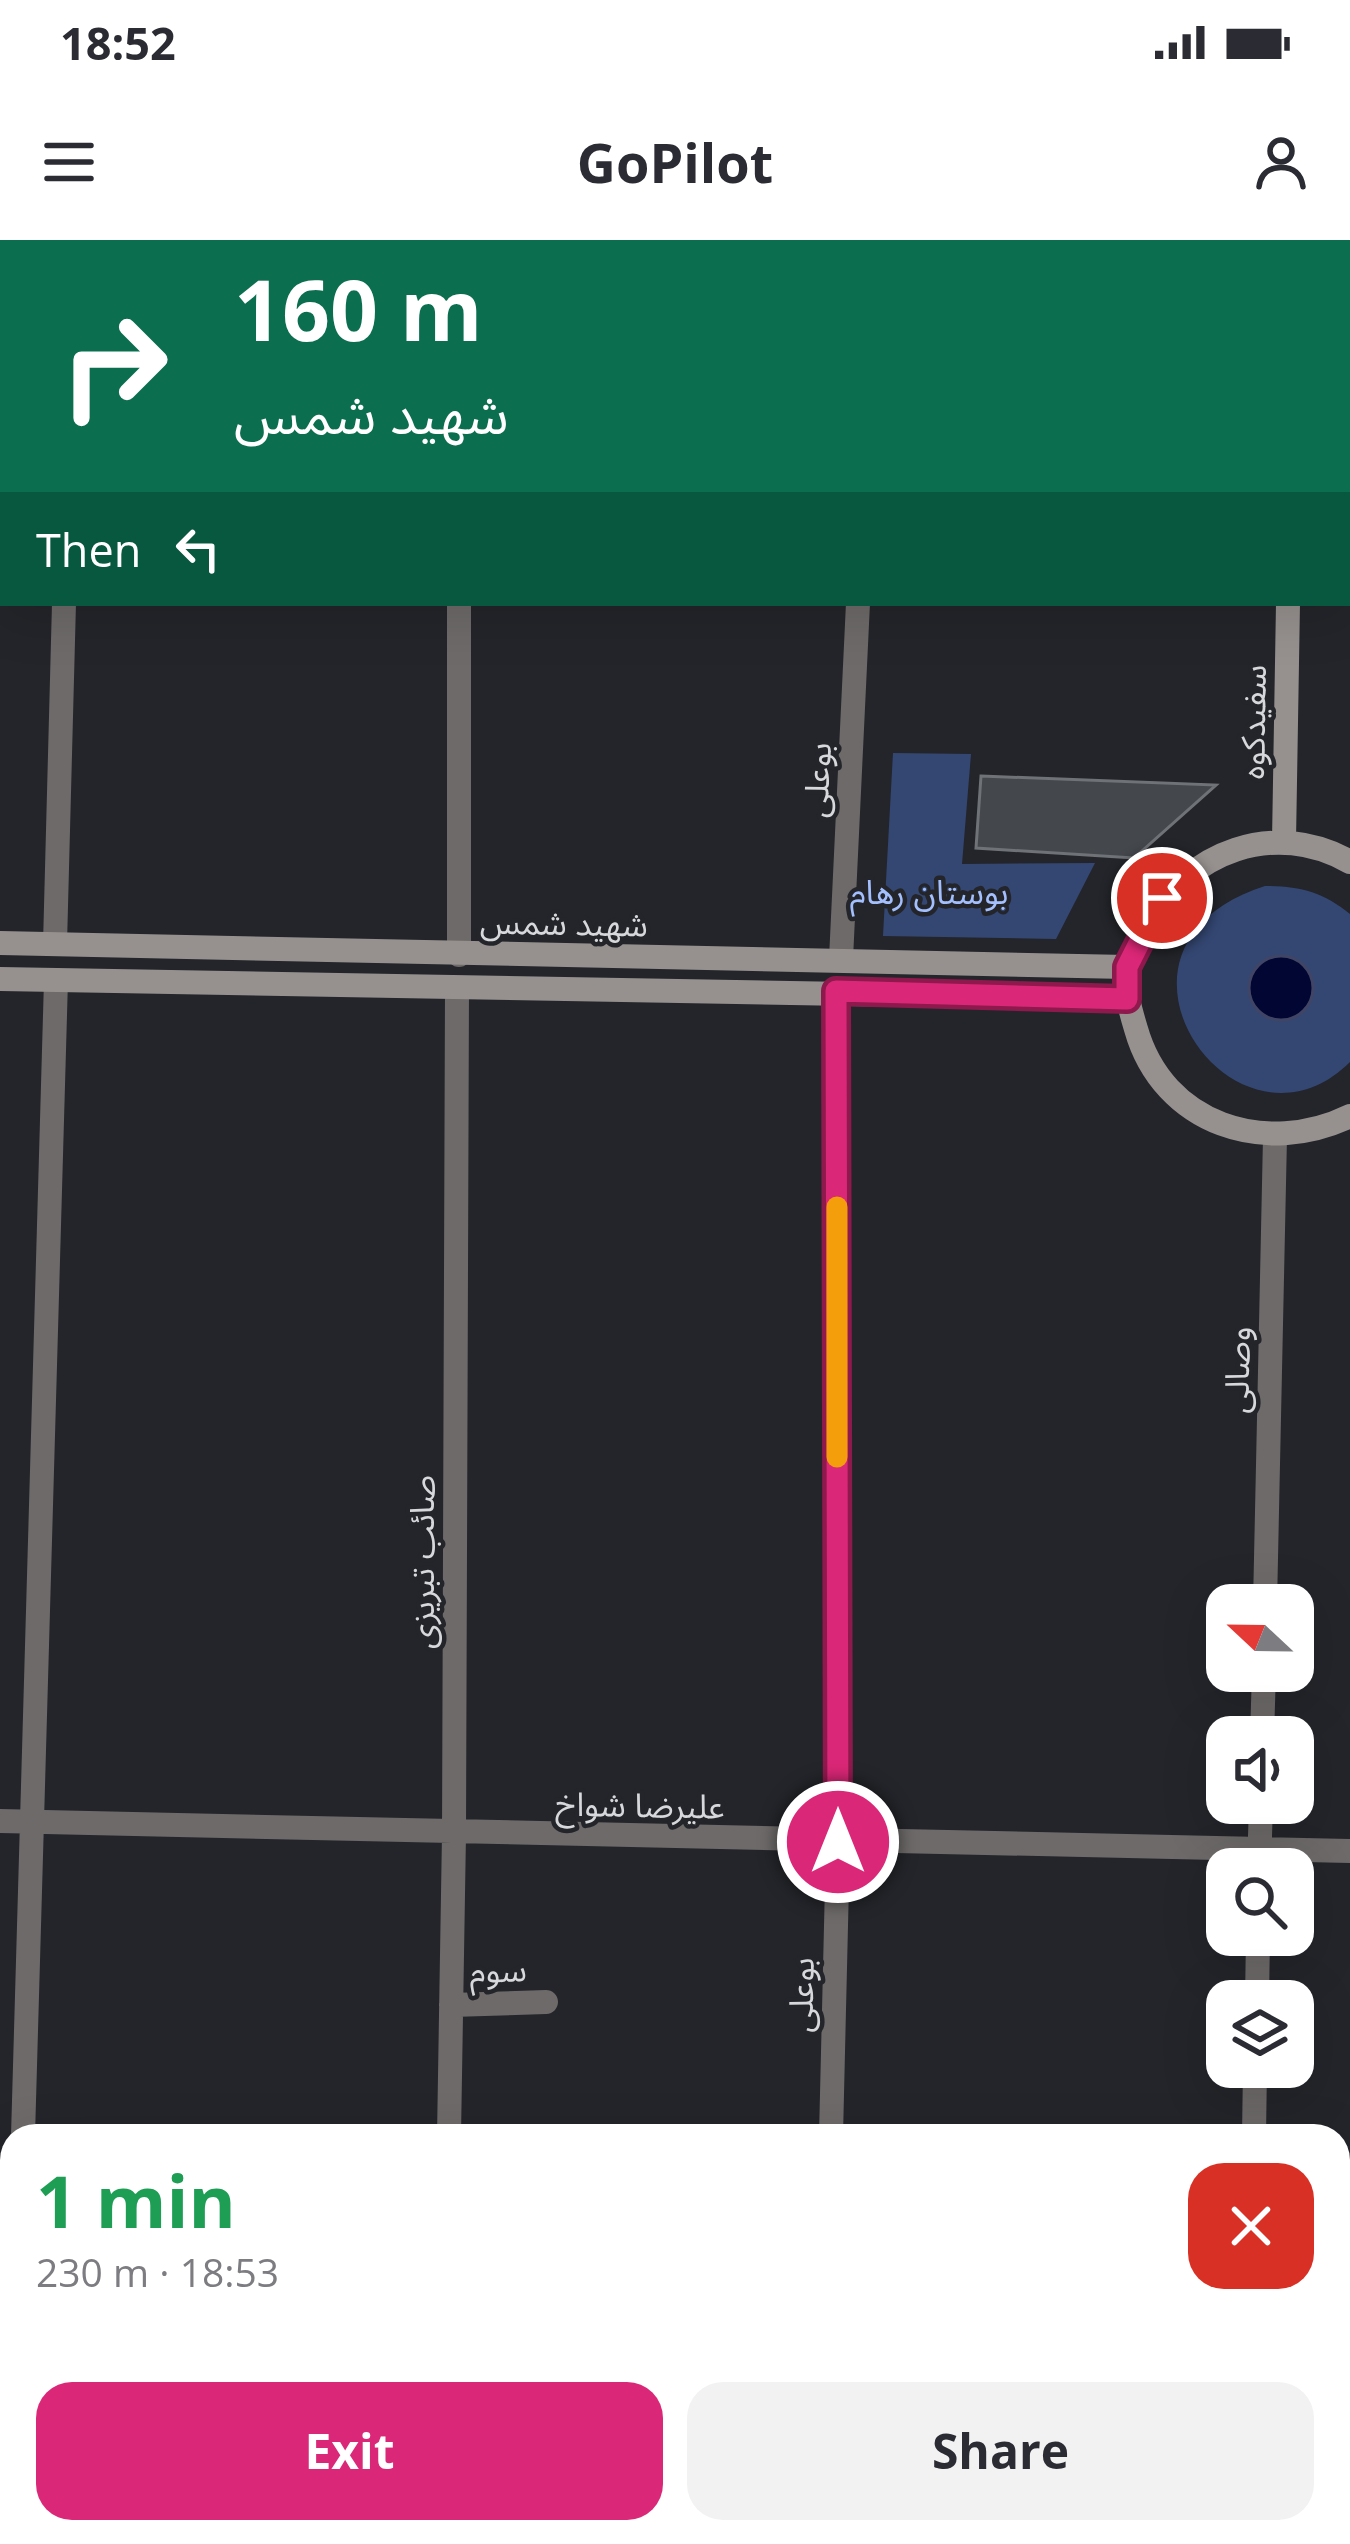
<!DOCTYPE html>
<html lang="en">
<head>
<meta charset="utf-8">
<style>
  body { margin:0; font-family:"Open Sans","Noto Sans Arabic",sans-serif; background:#f2f2f3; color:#2b2b33; height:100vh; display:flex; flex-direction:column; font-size:45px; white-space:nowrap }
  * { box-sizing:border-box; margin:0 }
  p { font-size:39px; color:#7c7c81 }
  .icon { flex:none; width:66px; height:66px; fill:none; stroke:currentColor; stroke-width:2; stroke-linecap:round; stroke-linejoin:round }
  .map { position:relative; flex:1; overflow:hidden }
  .sheet { position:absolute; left:0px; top:1884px; width:1350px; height:420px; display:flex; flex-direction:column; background:#fff; border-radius:36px 36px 0 0; box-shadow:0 12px 48px #0002 }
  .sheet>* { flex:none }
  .banner { position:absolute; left:0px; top:0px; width:1350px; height:366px; box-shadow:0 12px 48px #0002; background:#0b6e4f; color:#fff; overflow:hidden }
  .needle { width:78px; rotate:292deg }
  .buttons { position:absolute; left:1206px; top:1344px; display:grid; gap:24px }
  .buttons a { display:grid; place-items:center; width:108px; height:108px; border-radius:24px; background:#fff; box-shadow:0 12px 48px #0002; font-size:60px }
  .pin { position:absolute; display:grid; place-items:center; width:102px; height:102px; color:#fff; margin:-51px; border:6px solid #fff; border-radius:50%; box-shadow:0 3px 12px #0007 }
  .me { position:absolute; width:132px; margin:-66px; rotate:0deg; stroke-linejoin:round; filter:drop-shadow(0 0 9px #0008) }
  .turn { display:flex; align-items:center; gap:42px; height:252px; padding:0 36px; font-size:54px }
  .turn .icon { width:156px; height:156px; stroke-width:2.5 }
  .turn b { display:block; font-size:84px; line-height:102px }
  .then { display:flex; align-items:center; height:114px; padding:0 36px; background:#0003; gap:24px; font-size:45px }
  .round { display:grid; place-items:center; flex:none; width:126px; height:126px; border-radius:36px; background:#f2f2f3 }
  .overview { display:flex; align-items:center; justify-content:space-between; height:204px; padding:0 36px }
  h1 { font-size:72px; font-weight:700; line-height:90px; color:#1e9e55 }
  .cta { display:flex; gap:24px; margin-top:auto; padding:24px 36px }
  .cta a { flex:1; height:138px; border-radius:36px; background:#db2777; color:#fff; font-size:48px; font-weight:700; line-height:138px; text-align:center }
  .cta a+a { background:#f2f2f3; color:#2b2b33 }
  .status { display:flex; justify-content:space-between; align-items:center; height:84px; padding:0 60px; background:#fff; direction:ltr }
  .status svg { height:33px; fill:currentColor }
  header { display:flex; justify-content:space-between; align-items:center; height:156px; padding:0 36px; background:#fff; font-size:54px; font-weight:700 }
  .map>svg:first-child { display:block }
</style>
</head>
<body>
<div class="status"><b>18:52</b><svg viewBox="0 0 49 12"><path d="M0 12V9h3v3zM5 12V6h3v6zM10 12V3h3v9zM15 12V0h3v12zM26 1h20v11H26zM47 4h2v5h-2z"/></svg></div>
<header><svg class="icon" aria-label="menu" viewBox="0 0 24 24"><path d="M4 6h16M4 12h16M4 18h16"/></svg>GoPilot<svg class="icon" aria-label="person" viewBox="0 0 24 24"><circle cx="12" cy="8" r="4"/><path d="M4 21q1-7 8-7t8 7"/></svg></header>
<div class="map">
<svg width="1350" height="2304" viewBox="0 0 1350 2304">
  <rect width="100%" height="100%" fill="#23252a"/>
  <path fill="#344772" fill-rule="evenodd" d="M 893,513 L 971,514 L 962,624 L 1095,623 L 1056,699 L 883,696 Z
    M 1265,646 C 1299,646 1323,652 1350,674 L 1350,822 C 1236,935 1074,707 1265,646 ZM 1272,717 L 1292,717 L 1312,741 L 1310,762 L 1294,777 Z"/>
  <path fill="#010632" stroke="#414565" stroke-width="3" d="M1249 748a32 32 0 1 1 64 0a32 32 0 1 1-64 0Z"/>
  <path fill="#44474c" stroke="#6f7277" stroke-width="3" d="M 981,536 L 1216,545 L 1134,618 L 976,608 Z"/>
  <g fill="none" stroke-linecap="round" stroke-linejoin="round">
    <path stroke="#6d6a69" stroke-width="24" d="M 72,3 L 72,0
      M 469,3 L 469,0
      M 875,3 L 875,0
      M 55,704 L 64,363
      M 459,715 L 459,363
      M 841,719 L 858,363
      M 1265,1365 L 1275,897
      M 1262,1497 L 1264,1431
      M 0,1581 L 1350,1611
      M 1259,1629 L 1261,1563
      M 1257,1761 L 1258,1695
      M 451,1765 L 546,1762
      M 23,1896 L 56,740
      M 449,1896 L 454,1594 L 457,748
      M 831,1896 L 838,1602 L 836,751
      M 1254,1896 L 1255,1827
      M 13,2304 L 13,2292
      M 440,2304 L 441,2292
      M 820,2304 L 821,2292
      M 1245,2304 L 1245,2292"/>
    <path stroke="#96918f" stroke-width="24" d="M 1295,3 L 1295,0
      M 1284,601 L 1288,363
      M 1350,622 C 1275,579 1188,611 1148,685 C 1141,697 1131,712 1128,726 C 1123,747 1130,769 1136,789 C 1163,885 1266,917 1350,876
      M 0,703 L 1127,727
      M 0,739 L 1127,759"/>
  </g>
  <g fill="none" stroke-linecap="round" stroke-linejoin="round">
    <g stroke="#8e194d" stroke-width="30">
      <path id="route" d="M 838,1602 L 836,751 L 1127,759 L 1127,727 L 1162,658"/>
    </g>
    <use href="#route" stroke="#db2777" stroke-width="21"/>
    <path stroke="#f59e0b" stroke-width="21" d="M 837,967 L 837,1217"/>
  </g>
  <g text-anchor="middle" stroke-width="9" stroke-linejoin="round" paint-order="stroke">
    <g font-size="33" fill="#d7d8db" stroke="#23252a">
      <text transform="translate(1253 482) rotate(-89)" y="12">سفیدکوه</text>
      <text transform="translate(817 540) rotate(-87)" y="12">بوعلی</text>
      <text transform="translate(564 683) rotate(1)" y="12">شهید شمس</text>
      <text transform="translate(1237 1130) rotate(-89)" y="12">وصالی</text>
      <text transform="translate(422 1322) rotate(-90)" y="12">صائب تبریزی</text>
      <text transform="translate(640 1565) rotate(1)" y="12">علیرضا شواخ</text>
      <text transform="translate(498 1730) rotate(-2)" y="12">سوم</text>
      <text transform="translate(801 1755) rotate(-89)" y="12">بوعلی</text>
    </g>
    <g font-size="33" fill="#a3bffd" stroke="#23252a">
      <text x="929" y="664">بوستان رهام</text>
    </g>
  </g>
</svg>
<div class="buttons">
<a><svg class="needle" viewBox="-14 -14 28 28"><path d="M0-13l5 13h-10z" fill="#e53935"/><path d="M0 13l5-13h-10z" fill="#7c7c81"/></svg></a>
<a><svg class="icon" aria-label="sound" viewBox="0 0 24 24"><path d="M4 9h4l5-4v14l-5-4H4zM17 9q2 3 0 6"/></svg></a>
<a><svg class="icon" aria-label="search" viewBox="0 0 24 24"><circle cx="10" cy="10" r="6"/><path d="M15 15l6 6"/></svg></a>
<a><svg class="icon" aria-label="layers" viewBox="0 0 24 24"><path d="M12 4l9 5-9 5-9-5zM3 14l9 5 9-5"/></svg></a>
</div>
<div class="pin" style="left:1162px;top:658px;background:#d93025"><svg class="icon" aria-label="arrive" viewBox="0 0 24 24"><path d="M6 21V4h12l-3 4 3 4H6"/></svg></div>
<svg class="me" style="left:838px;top:1602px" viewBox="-20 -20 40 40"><circle r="17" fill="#db2777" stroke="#fff" stroke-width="3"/><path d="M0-11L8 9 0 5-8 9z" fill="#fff"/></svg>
<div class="banner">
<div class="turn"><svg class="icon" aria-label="right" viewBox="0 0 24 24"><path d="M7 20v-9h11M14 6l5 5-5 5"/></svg><div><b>160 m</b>شهید شمس</div></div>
<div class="then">Then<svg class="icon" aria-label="left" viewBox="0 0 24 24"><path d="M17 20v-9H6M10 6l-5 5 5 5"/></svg></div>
</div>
<section class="sheet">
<div class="overview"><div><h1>1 min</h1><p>230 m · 18:53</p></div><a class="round" style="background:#d93025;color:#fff"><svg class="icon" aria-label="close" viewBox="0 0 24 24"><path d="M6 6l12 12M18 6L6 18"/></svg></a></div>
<div class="cta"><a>Exit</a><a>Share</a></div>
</section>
</div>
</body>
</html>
